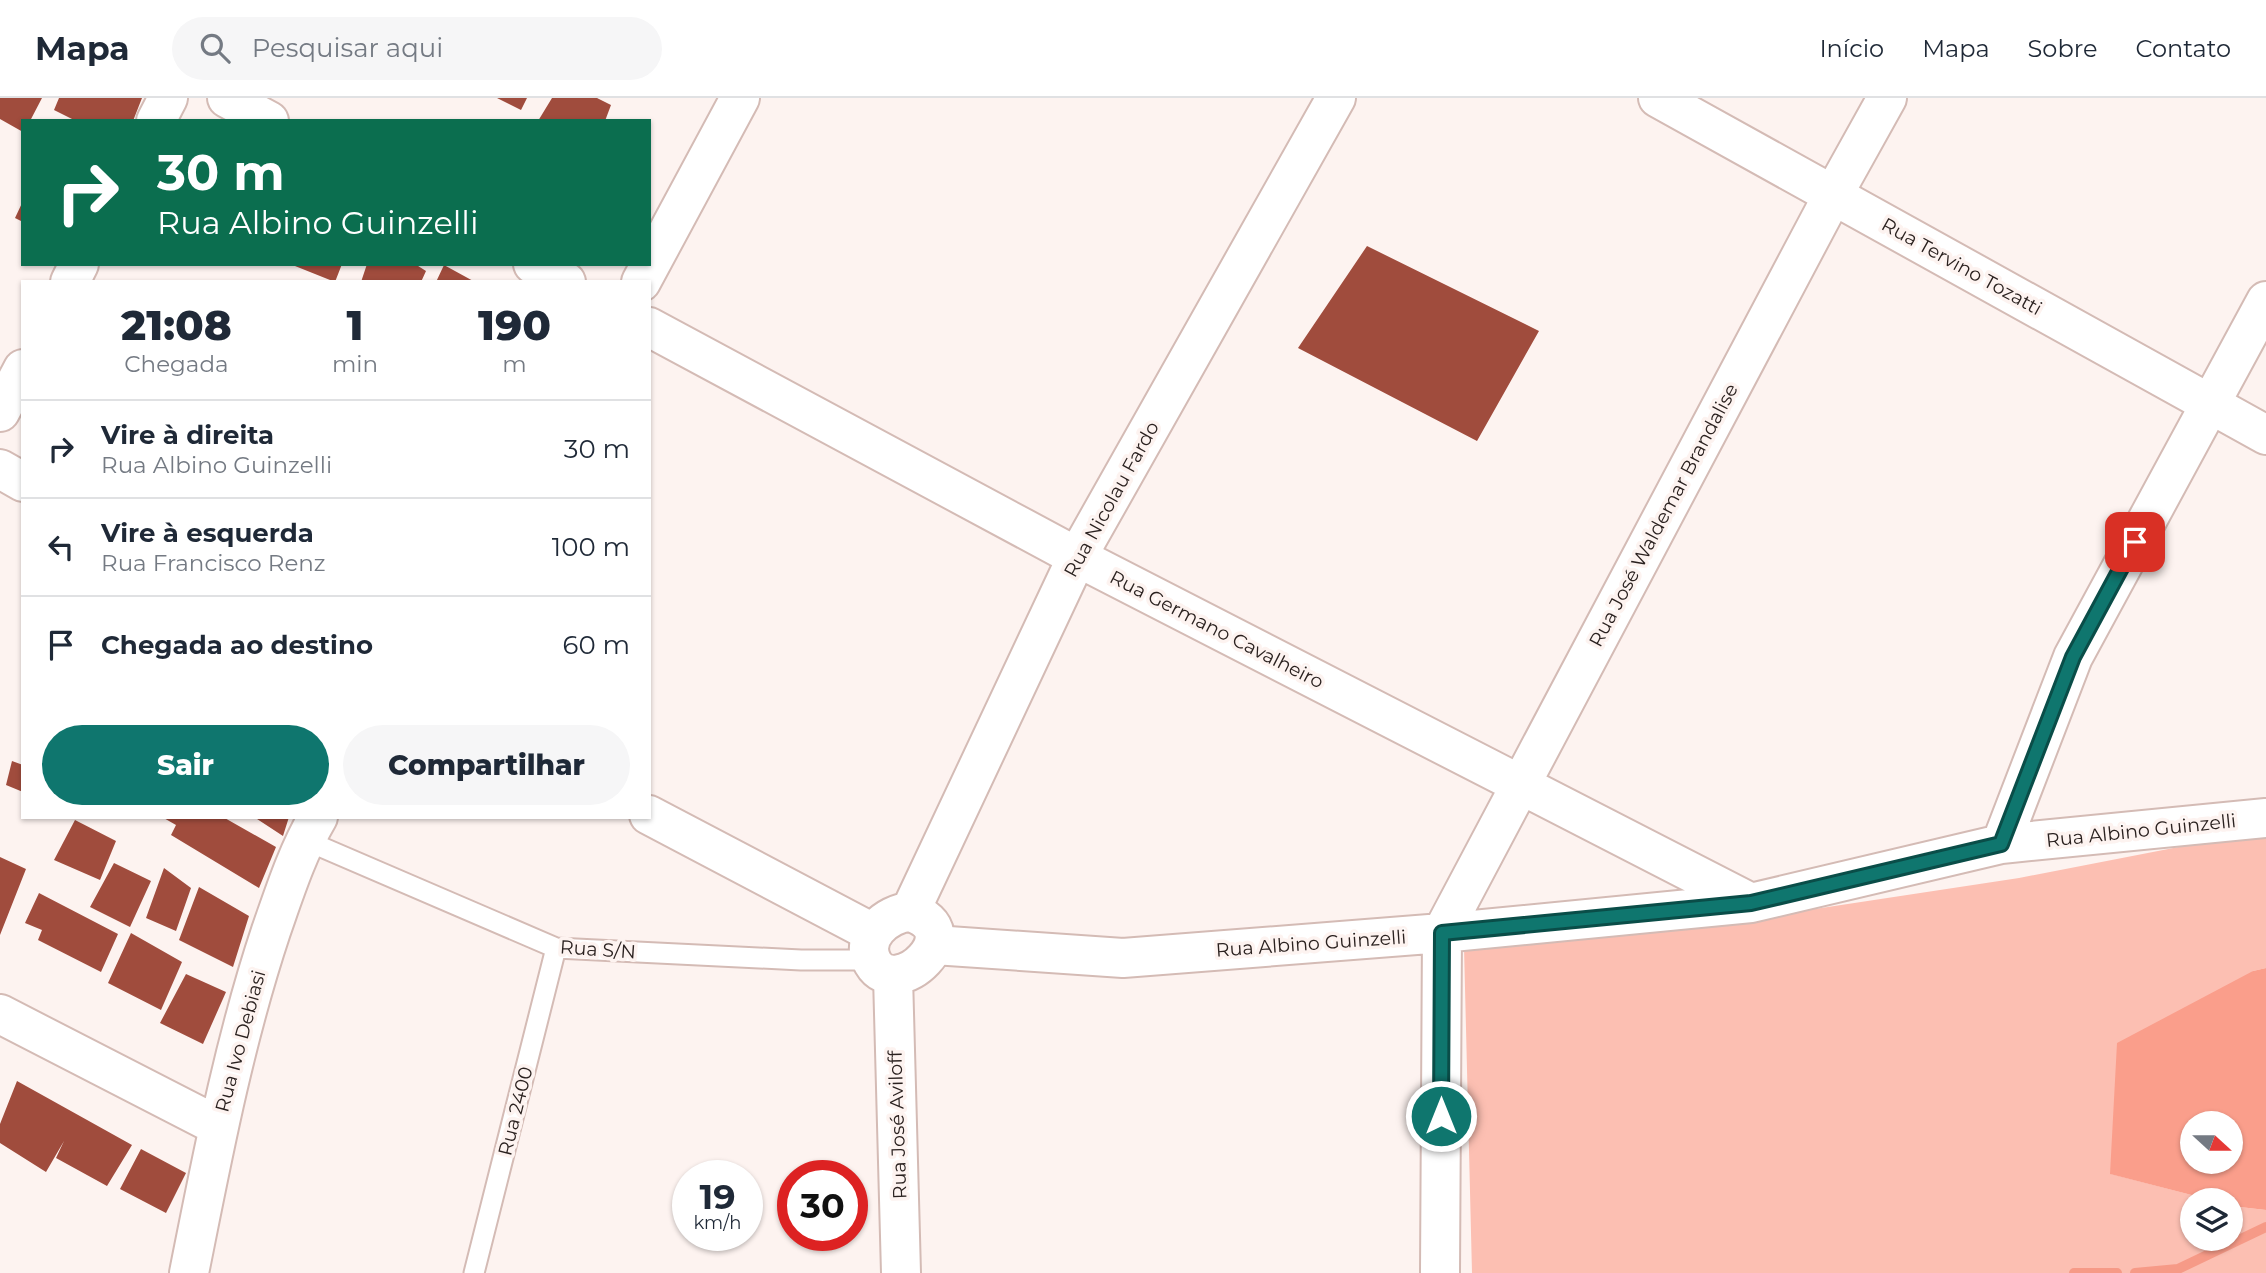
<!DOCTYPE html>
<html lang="pt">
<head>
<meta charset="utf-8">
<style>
  body { margin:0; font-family:Montserrat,sans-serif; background:#f6f6f7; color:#1f2937; height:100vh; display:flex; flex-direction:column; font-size:26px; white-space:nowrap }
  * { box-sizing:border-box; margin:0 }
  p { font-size:23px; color:#747a83 }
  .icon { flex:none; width:38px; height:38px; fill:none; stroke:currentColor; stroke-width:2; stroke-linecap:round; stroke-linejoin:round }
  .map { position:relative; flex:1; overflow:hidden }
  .details { position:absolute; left:21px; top:182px; width:630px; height:539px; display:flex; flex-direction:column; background:#fff; border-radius:0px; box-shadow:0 2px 5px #0004 }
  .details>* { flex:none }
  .banner { position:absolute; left:21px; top:21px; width:630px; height:147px; border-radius:0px; box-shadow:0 2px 5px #0004; background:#0b6e4f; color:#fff; overflow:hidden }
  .needle { width:46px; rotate:111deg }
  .controls { position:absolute; left:2180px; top:1013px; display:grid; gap:14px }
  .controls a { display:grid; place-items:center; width:63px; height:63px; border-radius:50%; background:#fff; box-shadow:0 2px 5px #0004; font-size:35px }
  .speed { position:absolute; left:672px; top:1062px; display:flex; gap:14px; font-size:35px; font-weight:700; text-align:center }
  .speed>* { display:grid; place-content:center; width:91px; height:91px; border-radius:50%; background:#fff; box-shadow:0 2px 5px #0004; line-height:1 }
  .speed small { font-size:18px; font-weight:400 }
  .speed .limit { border:10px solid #d22; background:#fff; color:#111 }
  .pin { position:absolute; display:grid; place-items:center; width:60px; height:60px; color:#fff; margin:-30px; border-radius:14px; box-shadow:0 4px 10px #0006 }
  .me { position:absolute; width:77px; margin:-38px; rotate:0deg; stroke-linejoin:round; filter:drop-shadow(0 0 5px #0008) }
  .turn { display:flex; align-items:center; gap:24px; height:147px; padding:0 21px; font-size:32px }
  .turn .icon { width:91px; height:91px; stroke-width:2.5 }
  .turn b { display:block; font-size:49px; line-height:60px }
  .eta { display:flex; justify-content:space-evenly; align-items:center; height:119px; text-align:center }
  .eta b { font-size:42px; font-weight:800; line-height:49px }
  .primary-button { display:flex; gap:14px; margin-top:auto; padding:14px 21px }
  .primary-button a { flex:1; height:80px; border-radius:42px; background:#0f766e; color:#fff; font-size:28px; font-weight:800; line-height:80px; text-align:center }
  .primary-button a+a { background:#f6f6f7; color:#1f2937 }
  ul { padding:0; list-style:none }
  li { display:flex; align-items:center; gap:21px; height:98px; padding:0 21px; border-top:2px solid #e0e1e3 }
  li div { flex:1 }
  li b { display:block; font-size:26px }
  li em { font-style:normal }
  header { display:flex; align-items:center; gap:42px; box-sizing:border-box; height:98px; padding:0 35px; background:#fff; border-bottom:2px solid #e0e1e3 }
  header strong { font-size:33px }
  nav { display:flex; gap:38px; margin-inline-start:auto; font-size:24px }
  .search { width:490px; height:63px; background:#f6f6f7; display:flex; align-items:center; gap:18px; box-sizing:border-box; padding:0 24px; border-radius:38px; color:#747a83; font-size:26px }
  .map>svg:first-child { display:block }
</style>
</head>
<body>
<header>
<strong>Mapa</strong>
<div class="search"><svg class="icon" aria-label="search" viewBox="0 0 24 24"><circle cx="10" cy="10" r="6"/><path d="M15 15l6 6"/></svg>Pesquisar aqui</div>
<nav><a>Início</a><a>Mapa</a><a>Sobre</a><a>Contato</a></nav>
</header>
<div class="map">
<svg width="2266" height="1175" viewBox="0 0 2266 1175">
  <rect width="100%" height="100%" fill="#fdf3f0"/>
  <path fill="#fcbfb2" d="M 2266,732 L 2266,870 L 2253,873 L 2111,1076 L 2211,1102 L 2193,1102 L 2193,1141 L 2231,1141 L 2231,1108 L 2266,1112 L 2266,1175 L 1472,1175 L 1464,849 L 1795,814 L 2019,780 Z"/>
  <path fill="#fa9e8b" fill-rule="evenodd" d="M 2266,870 L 2266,1112 L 2231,1108 L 2231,1102 L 2211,1102 L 2110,1076 L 2117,945 L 2253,873 ZM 2193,1026 L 2231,1026 L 2231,1064 L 2193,1064 Z"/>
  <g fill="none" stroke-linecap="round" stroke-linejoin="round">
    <path stroke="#f69a87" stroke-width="10" d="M 2074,1175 L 2117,1175
      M 2135,1175 L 2178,1171 L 2266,1129"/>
  </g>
  <path fill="#a04c3d" d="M 0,0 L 42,0 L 30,23 L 23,23 L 23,34 L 0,21 Z
    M 59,0 L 142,0 L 133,23 L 76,23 L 54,12 Z
    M 497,0 L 527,0 L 521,12 Z
    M 552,0 L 597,0 L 611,7 L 605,23 L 538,23 Z
    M 23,103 L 23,124 L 15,120 Z
    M 1367,148 L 1539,233 L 1477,343 L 1298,250 Z
    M 290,166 L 342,166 L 335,184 Z
    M 367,166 L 415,166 L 426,173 L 421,184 L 361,184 Z
    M 444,167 L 475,184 L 436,184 Z
    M 12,663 L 23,667 L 23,694 L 6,687 Z
    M 162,719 L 223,719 L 276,749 L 259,790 L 171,737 L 176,727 Z
    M 254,719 L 289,719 L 283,738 Z
    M 75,722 L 116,743 L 100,782 L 54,762 Z
    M 0,759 L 26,771 L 0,837 Z
    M 114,765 L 151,783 L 130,829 L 90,809 Z
    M 164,770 L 191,790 L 176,833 L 146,820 Z
    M 199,789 L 249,818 L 233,869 L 179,842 Z
    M 39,795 L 118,836 L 101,874 L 38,842 L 42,832 L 25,825 Z
    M 131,835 L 182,864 L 161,912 L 108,885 Z
    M 186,876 L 226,894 L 203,946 L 160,925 Z
    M 17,983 L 132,1047 L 107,1088 L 56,1060 L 64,1043 L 46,1074 L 0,1045 L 0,1026 Z
    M 141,1051 L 186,1075 L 166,1115 L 120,1091 Z"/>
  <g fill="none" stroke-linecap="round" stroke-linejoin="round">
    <g stroke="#d4bbb5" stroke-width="23">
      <path id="lane" d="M 305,742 L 556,850 L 801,862 L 871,862
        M 474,1175 L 556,850"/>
    </g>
    <g stroke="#d4bbb5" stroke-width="42">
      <path id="street" d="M 227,0 L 269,23
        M 156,23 L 168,0
        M 533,166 L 566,184
        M 70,184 L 79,166
        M 649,229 L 1077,459 L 1751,805
        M 0,314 L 23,271
        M 0,371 L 23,384
        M 649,717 L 873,835
        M 2001,746 L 2073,559 L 2266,203
        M 934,847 L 1123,860 L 1442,835 L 1751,805 L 2001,746 L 2266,720
        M 0,916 L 218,1028
        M 189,1175 C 212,1060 234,944 271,833 C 285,793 297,755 318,719
        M 1440,1175 L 1442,835 L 1833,97 L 1887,0"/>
    </g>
    <g stroke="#d4bbb5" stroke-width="42">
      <path id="secondary" d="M 1658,0 L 2266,337
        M 641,184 L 740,0
        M 910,814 L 1077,459 L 1336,0
        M 910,814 C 974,833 896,905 873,865 C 858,840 887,815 910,814 Z
        M 893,878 L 901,1175"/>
    </g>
    <use href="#lane" stroke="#fff" stroke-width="19"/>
    <use href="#street" stroke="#fff" stroke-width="38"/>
    <use href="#secondary" stroke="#fff" stroke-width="38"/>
  </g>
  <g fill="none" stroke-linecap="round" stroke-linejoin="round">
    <g stroke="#0a4d48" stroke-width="18">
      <path id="route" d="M 1441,1018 L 1442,835 L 1751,805 L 2001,746 L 2073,559 L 2135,444"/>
    </g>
    <use href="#route" stroke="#0f766e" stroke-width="12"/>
  </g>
  <g text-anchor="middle" stroke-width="7" stroke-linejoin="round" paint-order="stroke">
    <g font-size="19" fill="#2a211f" stroke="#fdf3f0">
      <text transform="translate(1962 168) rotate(29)" y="7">Rua Tervino Tozatti</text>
      <text transform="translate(1111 401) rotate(-61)" y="7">Rua Nicolau Fardo</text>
      <text transform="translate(1663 417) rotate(-62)" y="7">Rua José Waldemar Brandalise</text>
      <text transform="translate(1217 531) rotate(27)" y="7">Rua Germano Cavalheiro</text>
      <text transform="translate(2141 732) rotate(-6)" y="7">Rua Albino Guinzelli</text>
      <text transform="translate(1311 845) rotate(-4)" y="7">Rua Albino Guinzelli</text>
      <text transform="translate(598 851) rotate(4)" y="7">Rua S/N</text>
      <text transform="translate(240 943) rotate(-75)" y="7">Rua Ivo Debiasi</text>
      <text transform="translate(515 1013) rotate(-76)" y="7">Rua 2400</text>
      <text transform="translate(897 1027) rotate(-92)" y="7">Rua José Aviloff</text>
    </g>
  </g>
</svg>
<div class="controls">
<a><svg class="needle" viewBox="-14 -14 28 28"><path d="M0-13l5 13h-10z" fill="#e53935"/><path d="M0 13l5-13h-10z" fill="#747a83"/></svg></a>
<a><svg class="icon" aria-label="layers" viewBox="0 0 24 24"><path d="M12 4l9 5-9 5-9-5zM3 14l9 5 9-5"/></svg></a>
</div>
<div class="speed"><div>19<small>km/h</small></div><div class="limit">30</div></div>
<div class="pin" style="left:2135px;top:444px;background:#d93025"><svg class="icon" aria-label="arrive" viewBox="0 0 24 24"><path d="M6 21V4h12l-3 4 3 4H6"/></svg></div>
<svg class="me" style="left:1441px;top:1018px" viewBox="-20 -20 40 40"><circle r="17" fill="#0f766e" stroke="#fff" stroke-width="3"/><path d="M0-11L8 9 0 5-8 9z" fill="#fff"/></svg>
<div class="banner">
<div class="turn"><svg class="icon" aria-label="right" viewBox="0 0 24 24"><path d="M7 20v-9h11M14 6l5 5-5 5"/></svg><div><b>30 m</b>Rua Albino Guinzelli</div></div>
</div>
<section class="details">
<div class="eta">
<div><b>21:08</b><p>Chegada</p></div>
<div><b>1</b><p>min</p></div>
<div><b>190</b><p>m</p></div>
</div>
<ul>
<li><svg class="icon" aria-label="right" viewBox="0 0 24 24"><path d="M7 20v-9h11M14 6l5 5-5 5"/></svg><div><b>Vire à direita</b><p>Rua Albino Guinzelli</p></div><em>30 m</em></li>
<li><svg class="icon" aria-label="left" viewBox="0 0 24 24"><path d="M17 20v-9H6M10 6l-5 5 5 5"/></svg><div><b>Vire à esquerda</b><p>Rua Francisco Renz</p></div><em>100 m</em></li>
<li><svg class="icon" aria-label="arrive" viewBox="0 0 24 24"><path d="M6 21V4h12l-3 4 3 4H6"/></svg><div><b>Chegada ao destino</b></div><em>60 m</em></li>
</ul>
<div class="primary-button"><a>Sair</a><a>Compartilhar</a></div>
</section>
</div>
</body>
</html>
